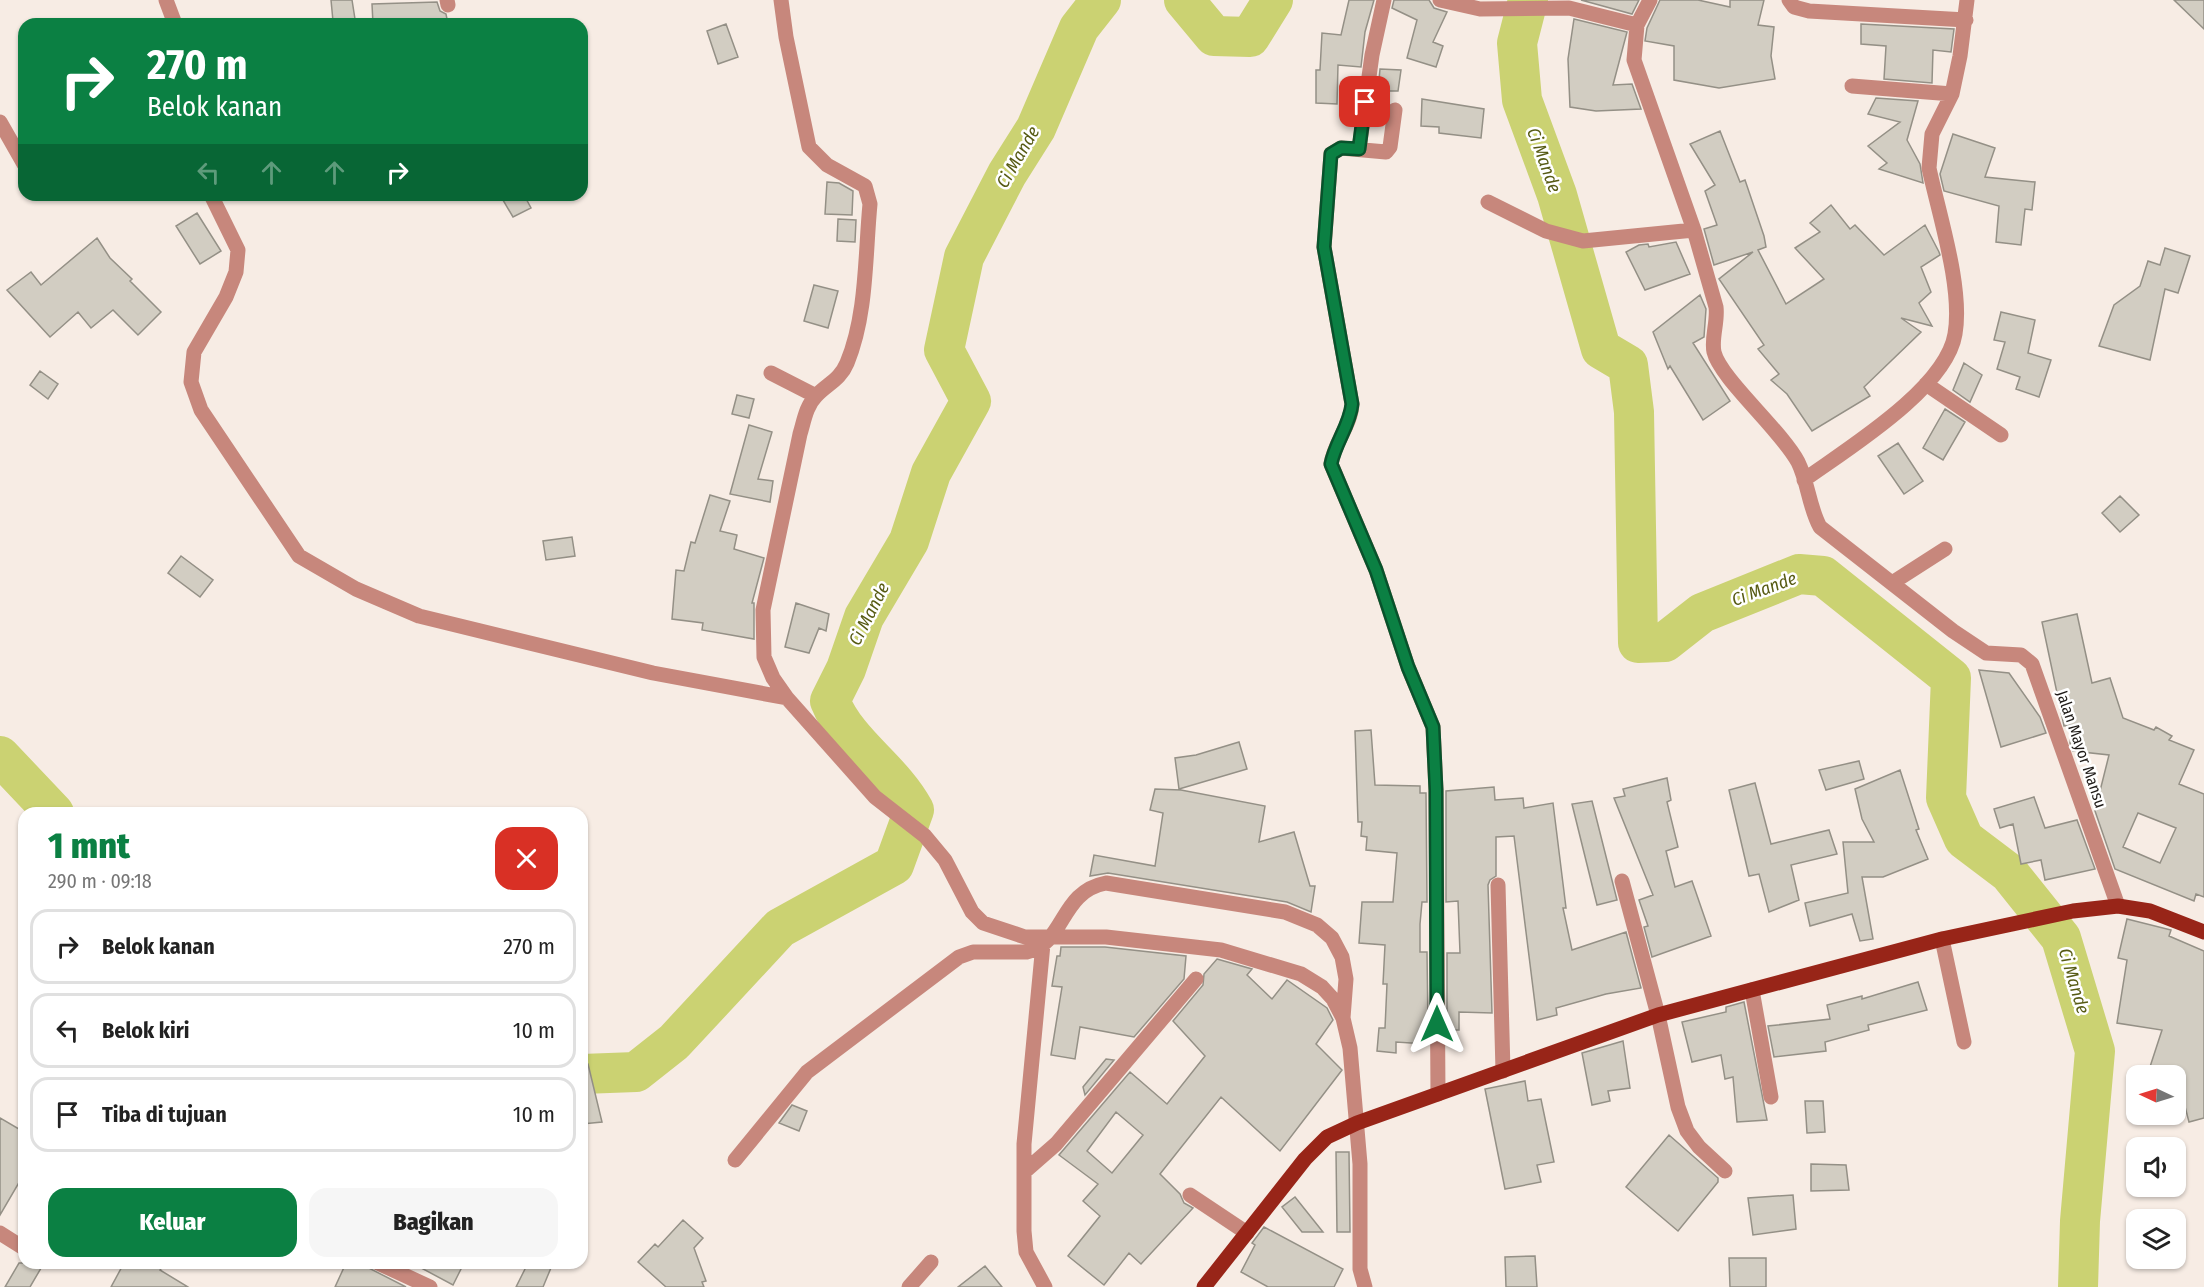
<!DOCTYPE html>
<html lang="id">
<head>
<meta charset="utf-8">
<style>
  body { margin:0; font-family:"Fira Sans Condensed",sans-serif; background:#f6f6f6; color:#222; height:100vh; display:flex; flex-direction:column; font-size:22px; white-space:nowrap }
  * { box-sizing:border-box; margin:0 }
  p { font-size:20px; color:#767676 }
  .icon { flex:none; width:33px; height:33px; fill:none; stroke:currentColor; stroke-width:2; stroke-linecap:round; stroke-linejoin:round }
  .map { position:relative; flex:1; overflow:hidden }
  .side { position:absolute; left:18px; top:807px; width:570px; height:462px; display:flex; flex-direction:column; background:#fff; border-radius:18px; box-shadow:0 2px 4px #0004 }
  .side>* { flex:none }
  .guide { position:absolute; left:18px; top:18px; width:570px; height:183px; border-radius:18px; box-shadow:0 2px 4px #0004; background:#0b8043; color:#fff; overflow:hidden }
  .needle { width:39px; rotate:274deg }
  .tools { position:absolute; left:2126px; top:1065px; display:grid; gap:12px }
  .tools a { display:grid; place-items:center; width:60px; height:60px; border-radius:12px; background:#fff; box-shadow:0 2px 4px #0004; font-size:30px }
  .pin { position:absolute; display:grid; place-items:center; width:51px; height:51px; color:#fff; margin:-26px; border-radius:12px; box-shadow:0 3px 9px #0006 }
  .me { position:absolute; width:66px; margin:-33px; rotate:0deg; stroke-linejoin:round; filter:drop-shadow(0 0 4px #0008) }
  .turn { display:flex; align-items:center; gap:21px; height:126px; padding:0 30px; font-size:27px }
  .turn .icon { width:78px; height:78px; stroke-width:2.5 }
  .turn b { display:block; font-size:42px; line-height:51px }
  .lanes { display:flex; align-items:center; height:57px; padding:0 30px; background:#0003; justify-content:center; gap:30px; direction:ltr }
  .lanes .off { opacity:.35 }
  .round { display:grid; place-items:center; flex:none; width:63px; height:63px; border-radius:18px; background:#f6f6f6 }
  .headline { display:flex; align-items:center; justify-content:space-between; height:102px; padding:0 30px }
  h1 { font-size:36px; font-weight:800; line-height:45px; color:#0b8043 }
  .button { display:flex; gap:12px; margin-top:auto; padding:12px 30px }
  .button a { flex:1; height:69px; border-radius:18px; background:#0b8043; color:#fff; font-size:24px; font-weight:800; line-height:69px; text-align:center }
  .button a+a { background:#f6f6f6; color:#222 }
  ul { padding:0; list-style:none }
  li { display:flex; align-items:center; gap:18px; height:75px; margin:0 12px 9px; padding:0 18px; border:3px solid #e0e0e0; border-radius:18px }
  li div { flex:1 }
  li b { display:block; font-size:22px }
  li em { font-style:normal }
  .map>svg:first-child { display:block }
</style>
</head>
<body>
<div class="map">
<svg width="2204" height="1287" viewBox="0 0 2204 1287">
  <rect width="100%" height="100%" fill="#f7ece4"/>
  <g fill="none" stroke-linecap="round" stroke-linejoin="round">
    <path stroke="#cbd272" stroke-width="40" d="M 1184,0 L 1214,36 L 1250,37 L 1273,0
      M 1528,0 L 1517,43 L 1522,100 L 1557,195 L 1601,349 L 1628,365 L 1634,412 L 1638,643 L 1665,642 L 1702,613 L 1799,574 L 1823,576 L 1951,678 L 1946,798 L 1964,839 L 2009,873 L 2061,938 L 2095,1051 L 2080,1221 L 2078,1287
      M 0,756 L 54,813
      M 582,1074 L 636,1072 L 674,1042 L 780,928 L 894,865 L 914,810 C 892,769 848,745 830,701 L 846,669 L 864,617 L 909,541 L 931,473 L 971,401 L 944,350 L 964,257 L 1007,174 L 1036,128 L 1079,28 L 1101,0"/>
  </g>
  <path fill="#d2cdc2" stroke="#949086" stroke-width="1.5" fill-rule="evenodd" d="M 331,0 L 352,0 L 355,19 L 333,21 Z
    M 1349,0 L 1374,0 L 1365,32 L 1361,67 L 1338,65 L 1337,104 L 1316,103 L 1316,70 L 1320,70 L 1322,33 L 1341,35 Z
    M 1394,0 L 1429,0 L 1434,8 L 1447,12 L 1433,42 L 1443,46 L 1436,67 L 1407,58 L 1417,20 L 1392,8 Z
    M 1581,0 L 1639,0 L 1632,14 Z
    M 1660,0 L 1698,0 L 1730,7 L 1730,0 L 1764,0 L 1758,25 L 1774,27 L 1771,56 L 1775,79 L 1719,88 L 1674,80 L 1674,46 L 1645,41 L 1647,28 Z
    M 2174,0 L 2204,0 L 2204,29 Z
    M 437,2 L 440,11 L 446,14 L 448,24 L 373,24 L 372,4 Z
    M 1574,19 L 1627,32 L 1613,85 L 1632,84 L 1641,109 L 1596,111 L 1570,107 L 1568,59 Z
    M 726,24 L 738,57 L 718,64 L 707,31 Z
    M 1861,24 L 1954,29 L 1951,52 L 1933,50 L 1932,83 L 1884,79 L 1886,46 L 1861,44 Z
    M 1380,69 L 1401,70 L 1398,91 L 1378,91 Z
    M 1876,98 L 1918,101 L 1907,140 L 1920,164 L 1923,183 L 1879,169 L 1887,163 L 1868,146 L 1900,122 L 1868,114 Z
    M 1422,99 L 1484,109 L 1481,138 L 1439,133 L 1439,127 L 1421,126 Z
    M 1720,131 L 1740,182 L 1745,180 L 1764,236 L 1766,247 L 1758,250 L 1786,304 L 1824,279 L 1795,248 L 1820,232 L 1810,223 L 1831,205 L 1850,229 L 1855,225 L 1884,255 L 1925,225 L 1939,252 L 1940,255 L 1921,267 L 1931,292 L 1919,303 L 1932,326 L 1901,318 L 1921,332 L 1864,387 L 1870,396 L 1812,431 L 1787,394 L 1771,380 L 1779,374 L 1758,349 L 1764,345 L 1719,279 L 1753,252 L 1714,265 L 1704,229 L 1717,225 L 1705,191 L 1715,185 L 1690,144 Z
    M 1953,134 L 1995,148 L 1985,177 L 2035,182 L 2032,210 L 2025,209 L 2021,245 L 1996,242 L 1999,206 L 1944,191 L 1940,174 Z
    M 827,182 L 839,183 L 853,191 L 852,215 L 825,214 Z
    M 500,195 L 524,195 L 531,208 L 513,217 Z
    M 197,213 L 221,251 L 200,264 L 176,226 Z
    M 838,219 L 856,220 L 855,242 L 837,241 Z
    M 97,238 L 110,258 L 132,279 L 130,281 L 161,312 L 138,335 L 113,310 L 91,328 L 78,312 L 50,337 L 7,290 L 31,272 L 41,285 Z
    M 1676,242 L 1690,274 L 1645,290 L 1626,252 L 1639,245 L 1648,244 L 1649,247 Z
    M 2165,248 L 2190,256 L 2178,293 L 2165,289 L 2150,360 L 2099,346 L 2114,305 L 2140,286 L 2148,261 L 2160,265 Z
    M 814,285 L 838,291 L 828,328 L 804,321 Z
    M 1700,295 L 1706,309 L 1704,337 L 1693,343 L 1730,401 L 1703,420 L 1670,366 L 1668,369 L 1653,332 Z
    M 2001,312 L 2035,320 L 2028,353 L 2051,360 L 2039,397 L 2016,389 L 2020,377 L 1997,369 L 2005,342 L 1994,340 Z
    M 1964,363 L 1982,375 L 1970,402 L 1953,390 Z
    M 40,371 L 58,384 L 48,399 L 30,385 Z
    M 737,395 L 754,399 L 749,418 L 732,414 Z
    M 1945,409 L 1965,422 L 1943,460 L 1923,448 Z
    M 749,425 L 772,432 L 758,479 L 773,481 L 770,502 L 730,494 Z
    M 1898,443 L 1923,481 L 1904,494 L 1878,456 Z
    M 710,495 L 730,501 L 720,531 L 737,535 L 734,549 L 764,558 L 752,603 L 754,603 L 754,639 L 702,630 L 703,623 L 672,619 L 676,570 L 684,571 L 691,542 L 695,543 Z
    M 2120,496 L 2139,515 L 2120,532 L 2102,513 Z
    M 572,537 L 575,556 L 546,560 L 543,541 Z
    M 181,556 L 213,580 L 200,597 L 168,573 Z
    M 796,603 L 829,614 L 826,631 L 819,628 L 809,653 L 785,647 Z
    M 2077,614 L 2092,683 L 2110,678 L 2123,718 L 2154,730 L 2156,727 L 2172,736 L 2169,740 L 2194,750 L 2179,784 L 2204,794 L 2204,897 L 2196,894 L 2194,901 L 2115,869 L 2095,811 L 2109,755 L 2073,751 L 2070,743 L 2073,725 L 2064,726 L 2042,622 ZM 2138,813 L 2176,828 L 2160,863 L 2123,847 Z
    M 1979,670 L 2009,673 L 2040,717 L 2046,733 L 2001,747 Z
    M 1371,730 L 1375,785 L 1420,786 L 1420,793 L 1426,793 L 1427,902 L 1422,902 L 1420,924 L 1420,952 L 1427,952 L 1428,1029 L 1426,1044 L 1396,1042 L 1396,1053 L 1377,1051 L 1379,1028 L 1385,1028 L 1387,984 L 1383,984 L 1385,945 L 1359,943 L 1362,902 L 1393,902 L 1397,853 L 1366,850 L 1367,837 L 1361,836 L 1362,822 L 1358,822 L 1355,731 Z
    M 1239,742 L 1247,769 L 1179,789 L 1175,758 L 1196,755 Z
    M 1859,761 L 1864,779 L 1826,790 L 1819,770 Z
    M 1900,770 L 1919,829 L 1916,830 L 1928,859 L 1883,877 L 1862,877 L 1873,939 L 1860,941 L 1852,914 L 1810,926 L 1805,903 L 1848,893 L 1843,842 L 1874,842 L 1862,819 L 1855,789 Z
    M 1667,778 L 1671,800 L 1667,802 L 1678,847 L 1666,851 L 1675,887 L 1692,881 L 1711,936 L 1652,957 L 1644,927 L 1648,926 L 1639,900 L 1653,895 L 1614,798 L 1625,796 L 1623,789 Z
    M 1755,783 L 1771,844 L 1829,830 L 1837,854 L 1791,865 L 1799,900 L 1769,912 L 1759,874 L 1749,876 L 1729,790 Z
    M 1494,787 L 1495,800 L 1523,798 L 1524,808 L 1553,803 L 1566,908 L 1563,908 L 1572,950 L 1626,932 L 1641,988 L 1606,994 L 1556,1008 L 1557,1015 L 1537,1020 L 1514,836 L 1496,837 L 1496,876 L 1490,880 L 1488,885 L 1492,1013 L 1459,1012 L 1459,1030 L 1447,1030 L 1447,953 L 1460,953 L 1458,901 L 1446,902 L 1446,791 Z
    M 1155,789 L 1181,790 L 1265,806 L 1259,842 L 1294,832 L 1310,886 L 1315,886 L 1311,912 L 1287,902 L 1108,873 L 1090,876 L 1094,855 L 1155,866 L 1163,813 L 1150,810 Z
    M 2034,797 L 2045,828 L 2077,820 L 2095,869 L 2045,880 L 2041,860 L 2021,864 L 2013,824 L 2000,828 L 1994,809 Z
    M 1592,801 L 1617,900 L 1597,905 L 1572,804 Z
    M 2127,919 L 2171,930 L 2169,936 L 2204,951 L 2204,1118 L 2189,1122 L 2177,1076 L 2147,1076 L 2162,1030 L 2117,1023 L 2127,960 L 2118,958 Z
    M 1061,947 L 1105,947 L 1186,956 L 1184,979 L 1134,1037 L 1080,1027 L 1075,1059 L 1051,1055 L 1062,987 L 1052,986 L 1057,956 L 1060,956 Z
    M 1217,959 L 1252,969 L 1247,975 L 1272,999 L 1287,980 L 1327,1008 L 1333,1020 L 1316,1044 L 1342,1070 L 1280,1151 L 1221,1097 L 1160,1174 L 1180,1194 L 1184,1203 L 1193,1208 L 1141,1264 L 1129,1253 L 1104,1285 L 1068,1256 L 1100,1216 L 1083,1201 L 1098,1184 L 1059,1155 L 1130,1072 L 1167,1104 L 1205,1056 L 1173,1021 L 1203,985 L 1204,974 ZM 1116,1112 L 1143,1135 L 1112,1173 L 1087,1151 Z
    M 1918,982 L 1927,1010 L 1868,1025 L 1869,1030 L 1825,1042 L 1826,1051 L 1774,1057 L 1768,1026 L 1830,1019 L 1827,1005 L 1862,996 L 1862,999 Z
    M 1744,1002 L 1767,1120 L 1737,1122 L 1733,1077 L 1725,1079 L 1721,1055 L 1692,1062 L 1682,1022 L 1726,1012 L 1726,1007 Z
    M 1623,1041 L 1630,1088 L 1608,1091 L 1610,1101 L 1592,1105 L 1582,1053 Z
    M 1106,1059 L 1114,1060 L 1085,1095 L 1083,1087 Z
    M 588,1064 L 602,1122 L 582,1124 L 582,1065 Z
    M 1525,1081 L 1528,1101 L 1541,1099 L 1554,1162 L 1537,1165 L 1541,1182 L 1505,1189 L 1485,1089 Z
    M 1805,1101 L 1823,1101 L 1825,1132 L 1807,1133 Z
    M 792,1105 L 807,1111 L 799,1131 L 779,1123 Z
    M 0,1118 L 24,1132 L 24,1174 L 0,1215 Z
    M 1669,1135 L 1718,1178 L 1718,1182 L 1678,1231 L 1626,1187 Z
    M 1336,1152 L 1349,1152 L 1350,1232 L 1337,1232 Z
    M 1811,1164 L 1846,1165 L 1849,1190 L 1811,1191 Z
    M 1793,1195 L 1796,1229 L 1753,1235 L 1748,1198 Z
    M 1295,1197 L 1323,1232 L 1302,1232 L 1282,1207 Z
    M 683,1220 L 703,1238 L 694,1248 L 706,1281 L 702,1282 L 704,1287 L 666,1287 L 638,1262 L 655,1244 L 658,1247 Z
    M 1264,1227 L 1343,1269 L 1334,1287 L 1268,1287 L 1241,1272 L 1255,1245 L 1252,1243 Z
    M 1535,1256 L 1537,1287 L 1506,1287 L 1505,1257 Z
    M 1729,1258 L 1766,1258 L 1766,1287 L 1730,1287 Z
    M 19,1263 L 44,1263 L 30,1287 L 5,1287 Z
    M 124,1263 L 166,1263 L 160,1270 L 188,1287 L 111,1287 Z
    M 346,1263 L 359,1263 L 406,1287 L 335,1287 Z
    M 412,1263 L 464,1263 L 453,1285 Z
    M 528,1263 L 553,1263 L 543,1287 L 516,1287 Z
    M 985,1266 L 1002,1287 L 958,1287 Z"/>
  <g fill="none" stroke-linecap="round" stroke-linejoin="round">
    <path stroke="#c7877c" stroke-width="15" d="M 166,0 L 175,24
      M 447,0 L 448,5
      M 781,0 L 786,37 L 809,147 L 827,165 L 865,186 L 870,204 C 865,256 867,315 847,363 C 840,380 827,384 816,396 C 806,406 804,421 800,434 L 763,610 L 764,657 L 773,678 L 787,698 L 875,797 L 925,836 L 945,860 L 972,912 L 983,923 L 1025,937 L 1106,937 L 1221,950 L 1301,974 L 1322,987 L 1333,999 L 1343,1018 L 1350,1048 L 1360,1164 L 1360,1269 L 1365,1287
      M 1440,0 L 1480,9 L 1569,8 L 1637,25
      M 1650,0 L 1637,25 L 1634,60 L 1694,230 L 1716,307 C 1718,322 1711,338 1714,352 C 1720,378 1781,430 1798,462 C 1808,482 1809,507 1820,527 L 1953,631 L 1986,653 L 2021,655 L 2032,664 L 2118,906
      M 1789,0 L 1794,7 L 1809,11 L 1966,20
      M 1852,86 L 1952,94
      M 1395,110 L 1390,147 L 1386,152 L 1341,148 L 1331,154 L 1324,247 L 1352,404 C 1351,425 1334,443 1331,464 L 1376,570 L 1408,667 L 1433,727 L 1436,790 L 1438,1094
      M 0,122 L 24,164
      M 1359,149 L 1372,55 L 1384,0
      M 211,195 L 238,250 L 236,272 L 226,297 L 194,352 L 191,382 L 201,410 L 299,556 L 356,589 L 419,616 L 653,673 L 787,698
      M 1488,202 L 1546,231 L 1583,241 L 1694,230
      M 771,373 L 816,396
      M 1926,384 L 2001,435
      M 1804,480 C 1847,449 1946,389 1955,334 C 1963,288 1939,215 1929,168 L 1932,134 L 1952,94 L 1960,56 L 1967,0
      M 1892,583 L 1945,549
      M 1622,881 L 1658,1015 L 1678,1107 L 1687,1131 L 1699,1147 L 1725,1171
      M 1498,885 L 1503,1071
      M 1942,939 L 1964,1042
      M 1043,944 L 1024,1144 L 1024,1231 L 1026,1252 L 1045,1287
      M 1752,990 L 1771,1097
      M 735,1160 L 807,1072 L 959,957 L 973,952 L 1027,952 C 1066,943 1059,892 1106,883 L 1285,912 L 1317,925 L 1332,938 L 1342,957 L 1346,979 L 1343,1018
      M 1024,1172 L 1056,1144 L 1196,979
      M 1190,1195 L 1247,1233
      M 0,1233 L 22,1247
      M 378,1263 L 430,1287
      M 909,1287 L 931,1262"/>
    <path stroke="#982518" stroke-width="15" d="M 1204,1287 L 1305,1159 L 1327,1137 L 1357,1123 L 1658,1015 L 1942,939 L 2073,911 L 2118,906 L 2150,911 L 2204,932"/>
  </g>
  <g fill="none" stroke-linecap="round" stroke-linejoin="round">
    <g stroke="#07532c" stroke-width="15">
      <path id="route" d="M 1365,102 L 1359,149 L 1341,148 L 1331,154 L 1324,247 L 1352,404 C 1350,425 1335,443 1331,464 L 1376,570 L 1408,667 L 1433,727 L 1436,790 L 1437,1024"/>
    </g>
    <use href="#route" stroke="#0b8043" stroke-width="10"/>
  </g>
  <g text-anchor="middle" stroke-width="5" stroke-linejoin="round" paint-order="stroke">
    <g font-size="16" fill="#1e1a17" stroke="#fff">
      <text transform="translate(2082 749) rotate(71)" y="6">Jalan Mayor Mansu</text>
    </g>
    <g font-size="18" font-style="italic" fill="#575b14" stroke="#fff">
      <text transform="translate(1018 157) rotate(-60)" y="6">Ci Mande</text>
      <text transform="translate(1544 160) rotate(70)" y="6">Ci Mande</text>
      <text transform="translate(1764 589) rotate(-20)" y="6">Ci Mande</text>
      <text transform="translate(869 614) rotate(-63)" y="6">Ci Mande</text>
      <text transform="translate(2074 981) rotate(73)" y="6">Ci Mande</text>
    </g>
  </g>
</svg>
<div class="tools">
<a><svg class="needle" viewBox="-14 -14 28 28"><path d="M0-13l5 13h-10z" fill="#e53935"/><path d="M0 13l5-13h-10z" fill="#767676"/></svg></a>
<a><svg class="icon" aria-label="sound" viewBox="0 0 24 24"><path d="M4 9h4l5-4v14l-5-4H4zM17 9q2 3 0 6"/></svg></a>
<a><svg class="icon" aria-label="layers" viewBox="0 0 24 24"><path d="M12 4l9 5-9 5-9-5zM3 14l9 5 9-5"/></svg></a>
</div>
<div class="pin" style="left:1365px;top:102px;background:#d93025"><svg class="icon" aria-label="arrive" viewBox="0 0 24 24"><path d="M6 21V4h12l-3 4 3 4H6"/></svg></div>
<svg class="me" style="left:1437px;top:1024px" viewBox="-20 -20 40 40"><path d="M0-17L14 15 0 8-14 15z" fill="#0b8043" stroke="#fff" stroke-width="4"/></svg>
<div class="guide">
<div class="turn"><svg class="icon" aria-label="right" viewBox="0 0 24 24"><path d="M7 20v-9h11M14 6l5 5-5 5"/></svg><div><b>270 m</b>Belok kanan</div></div>
<div class="lanes"><svg class="icon off" aria-label="left" viewBox="0 0 24 24"><path d="M17 20v-9H6M10 6l-5 5 5 5"/></svg><svg class="icon off" aria-label="ahead" viewBox="0 0 24 24"><path d="M12 20V5M6 11l6-6 6 6"/></svg><svg class="icon off" aria-label="ahead" viewBox="0 0 24 24"><path d="M12 20V5M6 11l6-6 6 6"/></svg><svg class="icon" aria-label="right" viewBox="0 0 24 24"><path d="M7 20v-9h11M14 6l5 5-5 5"/></svg></div>
</div>
<section class="side">
<div class="headline"><div><h1>1 mnt</h1><p>290 m · 09:18</p></div><a class="round" style="background:#d93025;color:#fff"><svg class="icon" aria-label="close" viewBox="0 0 24 24"><path d="M6 6l12 12M18 6L6 18"/></svg></a></div>
<ul>
<li><svg class="icon" aria-label="right" viewBox="0 0 24 24"><path d="M7 20v-9h11M14 6l5 5-5 5"/></svg><div><b>Belok kanan</b></div><em>270 m</em></li>
<li><svg class="icon" aria-label="left" viewBox="0 0 24 24"><path d="M17 20v-9H6M10 6l-5 5 5 5"/></svg><div><b>Belok kiri</b></div><em>10 m</em></li>
<li><svg class="icon" aria-label="arrive" viewBox="0 0 24 24"><path d="M6 21V4h12l-3 4 3 4H6"/></svg><div><b>Tiba di tujuan</b></div><em>10 m</em></li>
</ul>
<div class="button"><a>Keluar</a><a>Bagikan</a></div>
</section>
</div>
</body>
</html>
